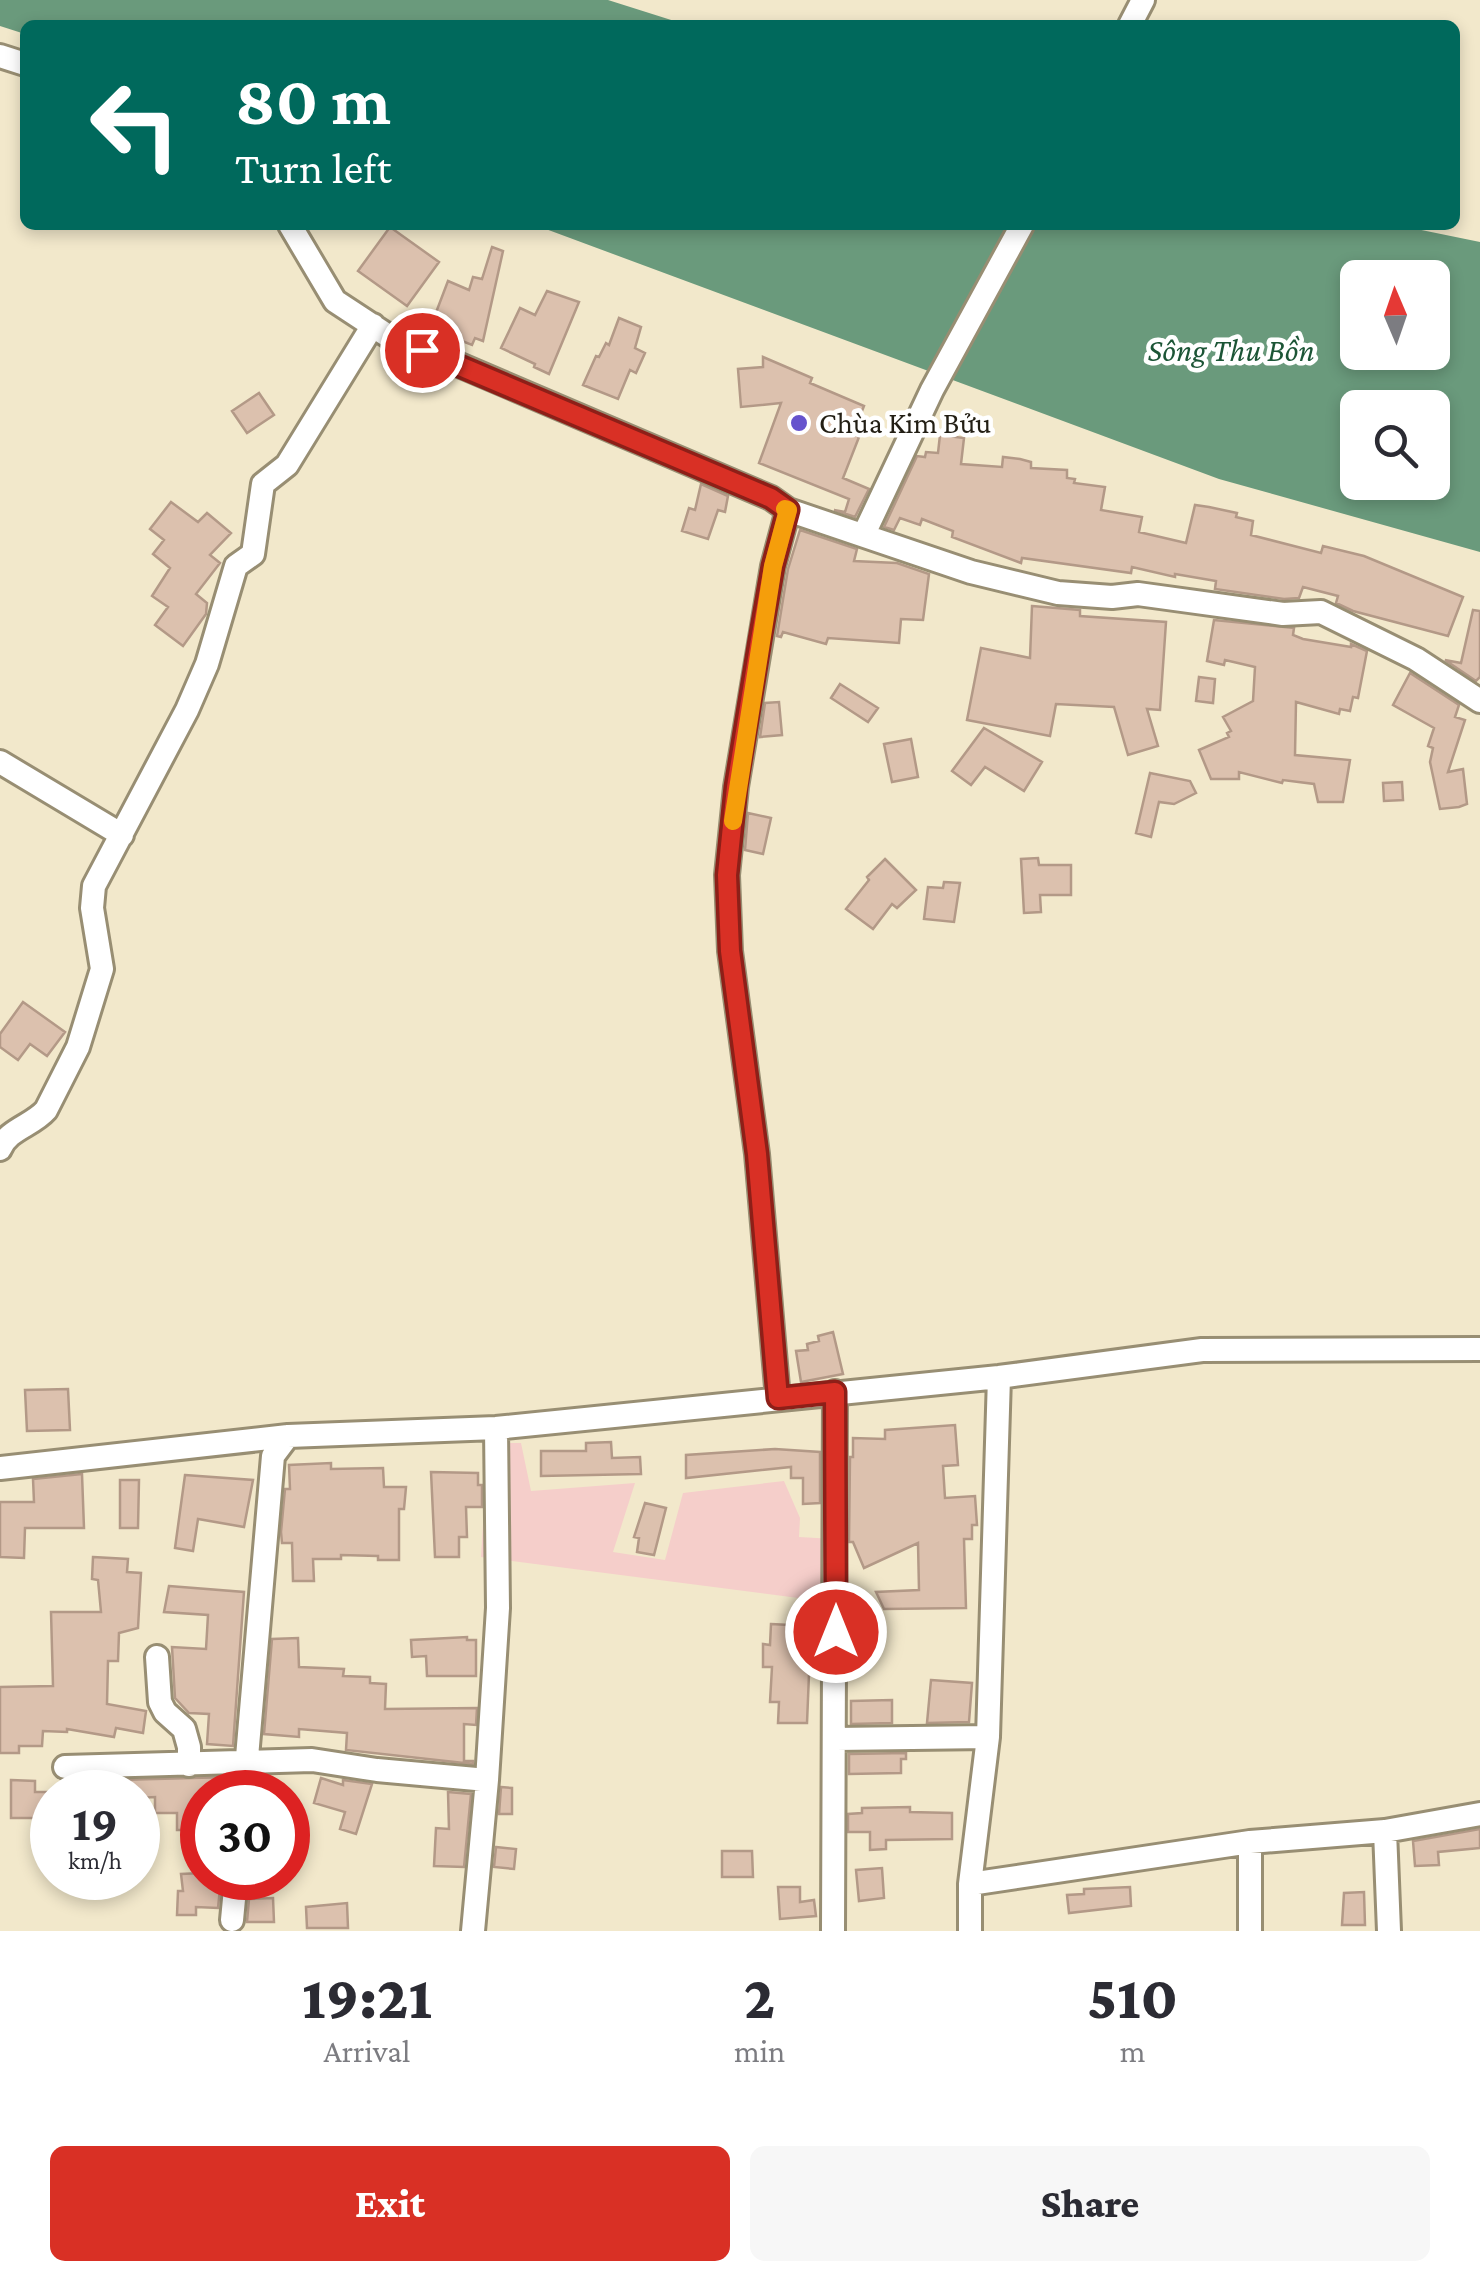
<!DOCTYPE html>
<html lang="en">
<head>
<meta charset="utf-8">
<style>
  body { margin:0; font-family:"Crimson Pro",serif; background:#f7f7f7; color:#2b2b33; height:100vh; display:flex; flex-direction:column; font-size:38px; white-space:nowrap }
  * { box-sizing:border-box; margin:0 }
  p { font-size:32px; color:#7c7c81 }
  .icon { flex:none; width:55px; height:55px; fill:none; stroke:currentColor; stroke-width:2; stroke-linecap:round; stroke-linejoin:round }
  .map { position:relative; height:1931px; overflow:hidden }
  .details { display:flex; flex-direction:column; background:#fff; flex:1 }
  .details>* { flex:none }
  .hud { position:absolute; left:20px; top:20px; width:1440px; height:210px; border-radius:15px; box-shadow:0 5px 15px #0003; background:#00695c; color:#fff; overflow:hidden }
  .needle { width:65px; rotate:358deg }
  .tools { position:absolute; left:1340px; top:260px; display:grid; gap:20px }
  .tools a { display:grid; place-items:center; width:110px; height:110px; border-radius:15px; background:#fff; box-shadow:0 5px 15px #0003; font-size:50px }
  .speed { position:absolute; left:30px; top:1770px; display:flex; gap:20px; font-size:50px; font-weight:700; text-align:center }
  .speed>* { display:grid; place-content:center; width:130px; height:130px; border-radius:50%; background:#fff; box-shadow:0 5px 15px #0003; line-height:1 }
  .speed small { font-size:25px; font-weight:400 }
  .speed .limit { border:15px solid #d22; background:#fff; color:#111 }
  .pin { position:absolute; display:grid; place-items:center; width:85px; height:85px; color:#fff; margin:-42px; border:5px solid #fff; border-radius:50%; box-shadow:0 2px 10px #0007 }
  .me { position:absolute; width:110px; margin:-55px; rotate:0deg; stroke-linejoin:round; filter:drop-shadow(0 0 8px #0008) }
  .turn { display:flex; align-items:center; gap:35px; height:210px; padding:0 50px; font-size:45px }
  .turn .icon { width:130px; height:130px; stroke-width:2.5 }
  .turn b { display:block; font-size:70px; line-height:85px }
  .eta { display:flex; justify-content:space-evenly; align-items:center; height:170px; text-align:center }
  .eta b { font-size:60px; font-weight:800; line-height:70px }
  .button { display:flex; gap:20px; margin-top:auto; padding:20px 50px }
  .button a { flex:1; height:115px; border-radius:15px; background:#d93025; color:#fff; font-size:40px; font-weight:800; line-height:115px; text-align:center }
  .button a+a { background:#f7f7f7; color:#2b2b33 }
  .map>svg:first-child { display:block }
</style>
</head>
<body>
<div class="map">
<svg width="1480" height="1931" viewBox="0 0 1480 1931">
  <rect width="100%" height="100%" fill="#f2e8cb"/>
  <path fill="#f5ceca" d="M 488,1443 L 521,1443 L 531,1491 L 635,1483 L 613,1552 L 665,1560 L 683,1493 L 784,1481 L 800,1518 L 799,1537 L 834,1539 L 829,1602 L 481,1557 Z"/>
  <path fill="#6a9a7c" fill-rule="evenodd" d="M 0,0 L 608,0 L 687,25 L 25,25 L 25,34 L 0,26 Z
    M 535,225 L 1397,225 L 1480,242 L 1480,552 L 1219,479 ZM 1358,278 L 1432,278 L 1432,352 L 1358,352 ZM 1358,408 L 1432,408 L 1432,482 L 1358,482 Z"/>
  <path fill="#dcc1ae" stroke="#b39987" stroke-width="2.5" d="M 390,227 L 439,262 L 407,306 L 358,271 Z
    M 492,247 L 503,251 L 483,341 L 475,338 L 472,345 L 452,337 L 454,332 L 432,323 L 448,281 L 469,290 L 473,277 L 482,279 Z
    M 547,291 L 579,302 L 549,374 L 534,367 L 535,364 L 501,348 L 520,308 L 535,315 Z
    M 619,318 L 641,327 L 635,348 L 645,353 L 636,373 L 630,370 L 618,399 L 583,385 L 596,356 L 599,357 L 606,343 L 609,345 Z
    M 763,357 L 812,378 L 810,383 L 864,406 L 853,434 L 859,437 L 843,478 L 869,489 L 855,517 L 834,510 L 845,512 L 849,499 L 759,463 L 781,403 L 741,407 L 738,369 L 763,367 Z
    M 259,393 L 274,415 L 247,433 L 232,411 Z
    M 940,435 L 964,438 L 961,464 L 1002,467 L 1003,457 L 1020,459 L 1031,462 L 1031,468 L 1067,470 L 1067,478 L 1075,479 L 1074,483 L 1105,487 L 1101,510 L 1142,517 L 1139,532 L 1186,543 L 1195,505 L 1209,507 L 1237,513 L 1236,517 L 1253,521 L 1251,535 L 1321,553 L 1323,546 L 1364,556 L 1463,597 L 1448,636 L 1353,611 L 1336,603 L 1338,596 L 1303,587 L 1299,598 L 1284,599 L 1215,589 L 1216,581 L 1175,574 L 1175,577 L 1132,567 L 1131,573 L 1022,558 L 1021,563 L 952,537 L 953,531 L 922,519 L 920,525 L 900,518 L 894,530 L 884,527 L 917,456 L 925,457 L 926,452 L 938,453 Z
    M 701,484 L 728,496 L 725,512 L 718,510 L 708,539 L 682,531 L 689,508 L 695,510 Z
    M 171,502 L 198,522 L 207,513 L 231,533 L 210,555 L 220,563 L 196,594 L 207,603 L 206,614 L 183,646 L 155,625 L 168,607 L 152,596 L 170,568 L 153,554 L 164,540 L 150,529 Z
    M 800,530 L 857,549 L 854,561 L 897,563 L 929,574 L 923,620 L 901,619 L 899,643 L 828,638 L 826,644 L 783,632 L 781,637 L 777,636 L 788,569 Z
    M 1032,606 L 1080,610 L 1080,616 L 1166,622 L 1160,710 L 1147,709 L 1158,746 L 1128,755 L 1114,707 L 1056,704 L 1050,736 L 967,720 L 981,648 L 1030,658 Z
    M 1473,610 L 1480,611 L 1480,677 L 1476,681 L 1445,660 L 1461,663 Z
    M 1214,620 L 1294,628 L 1293,635 L 1303,639 L 1351,647 L 1351,644 L 1367,651 L 1358,698 L 1353,697 L 1350,711 L 1340,709 L 1339,714 L 1296,702 L 1295,755 L 1350,760 L 1343,802 L 1318,802 L 1314,784 L 1283,780 L 1282,783 L 1239,772 L 1239,779 L 1211,779 L 1199,750 L 1229,737 L 1227,733 L 1231,731 L 1223,717 L 1253,701 L 1255,667 L 1225,660 L 1224,665 L 1207,661 Z
    M 1410,673 L 1459,705 L 1455,717 L 1465,720 L 1448,772 L 1463,769 L 1467,804 L 1459,807 L 1440,809 L 1430,762 L 1433,748 L 1428,746 L 1434,728 L 1393,705 Z
    M 1199,677 L 1215,679 L 1213,703 L 1196,701 Z
    M 840,684 L 878,708 L 868,722 L 831,698 Z
    M 779,702 L 782,735 L 760,737 L 765,703 Z
    M 984,728 L 1042,762 L 1024,791 L 985,767 L 971,785 L 952,771 Z
    M 911,739 L 918,777 L 892,782 L 884,744 Z
    M 1150,773 L 1190,781 L 1196,793 L 1174,804 L 1159,802 L 1151,837 L 1136,833 Z
    M 1402,782 L 1403,800 L 1384,801 L 1383,783 Z
    M 748,813 L 771,818 L 763,854 L 745,850 Z
    M 1038,858 L 1039,865 L 1071,865 L 1071,895 L 1040,895 L 1041,912 L 1024,913 L 1021,859 Z
    M 885,859 L 916,890 L 897,908 L 892,904 L 873,929 L 846,909 L 869,880 L 867,877 Z
    M 944,882 L 960,883 L 954,922 L 924,919 L 928,887 L 943,888 Z
    M 23,1002 L 65,1032 L 47,1056 L 30,1044 L 18,1060 L 0,1047 L 0,1034 Z
    M 833,1332 L 843,1374 L 801,1382 L 796,1351 L 808,1350 L 807,1344 L 819,1341 L 818,1336 Z
    M 68,1389 L 70,1430 L 27,1431 L 25,1390 Z
    M 955,1425 L 958,1465 L 943,1466 L 945,1498 L 975,1496 L 977,1525 L 972,1525 L 972,1539 L 964,1539 L 966,1608 L 884,1609 L 876,1592 L 919,1590 L 918,1543 L 864,1568 L 853,1542 L 849,1542 L 850,1457 L 853,1457 L 853,1438 L 885,1439 L 885,1430 Z
    M 611,1442 L 612,1458 L 640,1457 L 641,1474 L 541,1476 L 541,1451 L 586,1451 L 586,1443 Z
    M 775,1449 L 820,1452 L 820,1503 L 803,1504 L 803,1478 L 791,1478 L 791,1467 L 686,1478 L 686,1455 Z
    M 331,1463 L 331,1469 L 383,1468 L 384,1487 L 406,1487 L 404,1509 L 399,1509 L 399,1560 L 378,1560 L 378,1556 L 341,1555 L 341,1559 L 313,1559 L 314,1581 L 293,1581 L 292,1543 L 282,1543 L 281,1532 L 285,1489 L 290,1489 L 289,1465 Z
    M 431,1472 L 478,1473 L 478,1485 L 482,1485 L 482,1507 L 466,1507 L 467,1537 L 459,1537 L 459,1557 L 435,1557 Z
    M 82,1474 L 84,1528 L 25,1528 L 24,1558 L 0,1557 L 0,1502 L 34,1502 L 33,1479 Z
    M 185,1475 L 253,1480 L 244,1527 L 198,1519 L 193,1551 L 175,1548 Z
    M 120,1480 L 139,1480 L 138,1528 L 120,1528 Z
    M 645,1503 L 666,1508 L 654,1555 L 637,1552 L 639,1538 L 634,1537 Z
    M 93,1557 L 128,1559 L 127,1572 L 141,1573 L 138,1628 L 119,1633 L 118,1661 L 108,1661 L 107,1704 L 146,1711 L 143,1733 L 116,1728 L 114,1737 L 67,1729 L 67,1732 L 43,1731 L 42,1746 L 19,1746 L 19,1753 L 0,1753 L 0,1687 L 53,1686 L 51,1612 L 101,1612 L 98,1580 L 92,1579 Z
    M 169,1586 L 244,1592 L 233,1746 L 207,1744 L 209,1714 L 189,1713 L 175,1698 L 172,1647 L 206,1649 L 208,1615 L 164,1612 Z
    M 875,1621 L 878,1647 L 849,1653 L 849,1630 L 857,1629 L 857,1623 Z
    M 771,1624 L 808,1626 L 807,1630 L 819,1631 L 819,1651 L 810,1650 L 807,1723 L 778,1723 L 779,1702 L 770,1702 L 772,1667 L 763,1667 L 763,1644 L 770,1645 Z
    M 467,1637 L 467,1640 L 476,1640 L 476,1676 L 427,1676 L 426,1656 L 412,1657 L 411,1640 Z
    M 298,1638 L 299,1667 L 344,1669 L 343,1676 L 370,1677 L 370,1683 L 386,1684 L 385,1709 L 477,1708 L 476,1725 L 464,1724 L 464,1761 L 473,1761 L 473,1764 L 346,1750 L 347,1733 L 299,1729 L 299,1737 L 264,1734 L 272,1639 Z
    M 931,1680 L 972,1683 L 969,1722 L 927,1723 Z
    M 892,1700 L 892,1723 L 851,1724 L 851,1701 Z
    M 906,1753 L 906,1759 L 901,1759 L 901,1773 L 849,1774 L 849,1754 Z
    M 230,1777 L 229,1792 L 202,1792 L 202,1830 L 177,1830 L 177,1813 L 155,1813 L 155,1797 L 138,1798 L 138,1792 L 119,1792 L 118,1780 Z
    M 321,1778 L 343,1785 L 343,1780 L 372,1784 L 356,1834 L 340,1829 L 345,1812 L 314,1803 Z
    M 11,1780 L 35,1781 L 35,1792 L 52,1792 L 52,1818 L 11,1818 Z
    M 501,1787 L 512,1788 L 512,1814 L 499,1814 Z
    M 448,1792 L 471,1794 L 464,1867 L 434,1866 L 436,1828 L 449,1829 Z
    M 910,1807 L 910,1812 L 952,1813 L 952,1839 L 886,1840 L 886,1849 L 870,1850 L 870,1832 L 848,1832 L 848,1814 L 862,1813 L 862,1808 Z
    M 1480,1829 L 1480,1848 L 1438,1852 L 1439,1865 L 1415,1866 L 1413,1841 Z
    M 496,1847 L 516,1849 L 514,1869 L 494,1867 Z
    M 722,1851 L 752,1851 L 753,1877 L 722,1877 Z
    M 882,1868 L 884,1898 L 859,1901 L 856,1870 Z
    M 202,1873 L 202,1878 L 221,1878 L 218,1908 L 196,1907 L 196,1915 L 177,1915 L 178,1891 L 183,1891 L 181,1874 Z
    M 778,1887 L 800,1887 L 800,1902 L 814,1900 L 816,1916 L 780,1919 Z
    M 1130,1887 L 1131,1906 L 1069,1913 L 1067,1895 L 1084,1894 L 1084,1889 Z
    M 1364,1892 L 1365,1925 L 1342,1925 L 1344,1893 Z
    M 273,1898 L 274,1922 L 247,1922 L 249,1899 Z
    M 347,1903 L 348,1928 L 307,1928 L 306,1907 Z"/>
  <g fill="none" stroke-linecap="round" stroke-linejoin="round">
    <g stroke="#988e73" stroke-width="28">
      <path id="minor" d="M 1130,25 L 1143,0
        M 0,56 L 25,64
        M 290,225 L 335,301 L 402,345 L 422,349 L 771,498 L 788,510 L 971,572 L 1058,593 L 1112,597 L 1138,594 L 1283,614 L 1321,612 L 1416,659 L 1480,701
        M 864,534 L 932,390 L 1022,225
        M 0,762 L 122,835
        M 0,1149 C 8,1129 32,1126 46,1110 L 78,1047 L 102,969 L 92,908 L 94,886 L 187,710 L 207,664 L 236,566 L 253,554 L 263,484 L 287,465 L 373,325
        M 778,1399 L 757,1154 L 730,951 L 727,875 L 736,787 L 773,566 L 788,510
        M 0,1468 L 288,1436 L 496,1428 L 999,1377 L 1202,1350 L 1480,1349
        M 157,1657 L 160,1702 L 165,1712 L 184,1729 L 189,1747 L 189,1765
        M 836,1739 L 988,1737
        M 65,1767 L 312,1760 L 377,1770 L 487,1780
        M 244,1792 L 273,1456 L 288,1436
        M 1385,1831 L 1389,1931
        M 1250,1842 L 1250,1931
        M 970,1884 L 1250,1842 L 1385,1831 L 1480,1814
        M 232,1920 L 236,1878
        M 473,1931 L 487,1780 L 498,1608 L 496,1428
        M 833,1931 L 835,1392
        M 970,1931 L 970,1884 L 988,1737 L 999,1377"/>
    </g>
    <use href="#minor" stroke="#fff" stroke-width="22"/>
  </g>
  <g fill="none" stroke-linecap="round" stroke-linejoin="round">
    <g stroke="#8d1f18" stroke-width="25">
      <path id="route" d="M 422,350 L 771,498 L 788,510 L 773,566 L 760,640 L 736,787 L 727,875 L 730,951 L 757,1154 L 778,1398 L 835,1392 L 836,1632"/>
    </g>
    <use href="#route" stroke="#d93025" stroke-width="18"/>
    <path stroke="#f59e0b" stroke-width="18" d="M 733,821 L 773,566 L 788,510 L 785,509"/>
  </g>
  <circle fill="#6653cd" stroke="#fff" stroke-width="4" cx="799" cy="423" r="10"/>
  <g text-anchor="middle" stroke-width="9" stroke-linejoin="round" paint-order="stroke">
    <g font-size="30" fill="#221e14" stroke="#fff" text-anchor="start">
      <text x="819" y="433">Chùa Kim Bửu</text>
    </g>
    <g font-size="32" font-style="italic" fill="#1c5536" stroke="#fff">
      <text x="1231" y="361">Sông Thu Bồn</text>
    </g>
  </g>
</svg>
<div class="tools">
<a><svg class="needle" viewBox="-14 -14 28 28"><path d="M0-13l5 13h-10z" fill="#e53935"/><path d="M0 13l5-13h-10z" fill="#7c7c81"/></svg></a>
<a><svg class="icon" aria-label="search" viewBox="0 0 24 24"><circle cx="10" cy="10" r="6"/><path d="M15 15l6 6"/></svg></a>
</div>
<div class="speed"><div>19<small>km/h</small></div><div class="limit">30</div></div>
<div class="pin" style="left:422px;top:350px;background:#d93025"><svg class="icon" aria-label="arrive" viewBox="0 0 24 24"><path d="M6 21V4h12l-3 4 3 4H6"/></svg></div>
<svg class="me" style="left:836px;top:1632px" viewBox="-20 -20 40 40"><circle r="17" fill="#d93025" stroke="#fff" stroke-width="3"/><path d="M0-11L8 9 0 5-8 9z" fill="#fff"/></svg>
<div class="hud">
<div class="turn"><svg class="icon" aria-label="left" viewBox="0 0 24 24"><path d="M17 20v-9H6M10 6l-5 5 5 5"/></svg><div><b>80 m</b>Turn left</div></div>
</div>
</div>
<section class="details">
<div class="eta">
<div><b>19:21</b><p>Arrival</p></div>
<div><b>2</b><p>min</p></div>
<div><b>510</b><p>m</p></div>
</div>
<div class="button"><a>Exit</a><a>Share</a></div>
</section>
</body>
</html>
